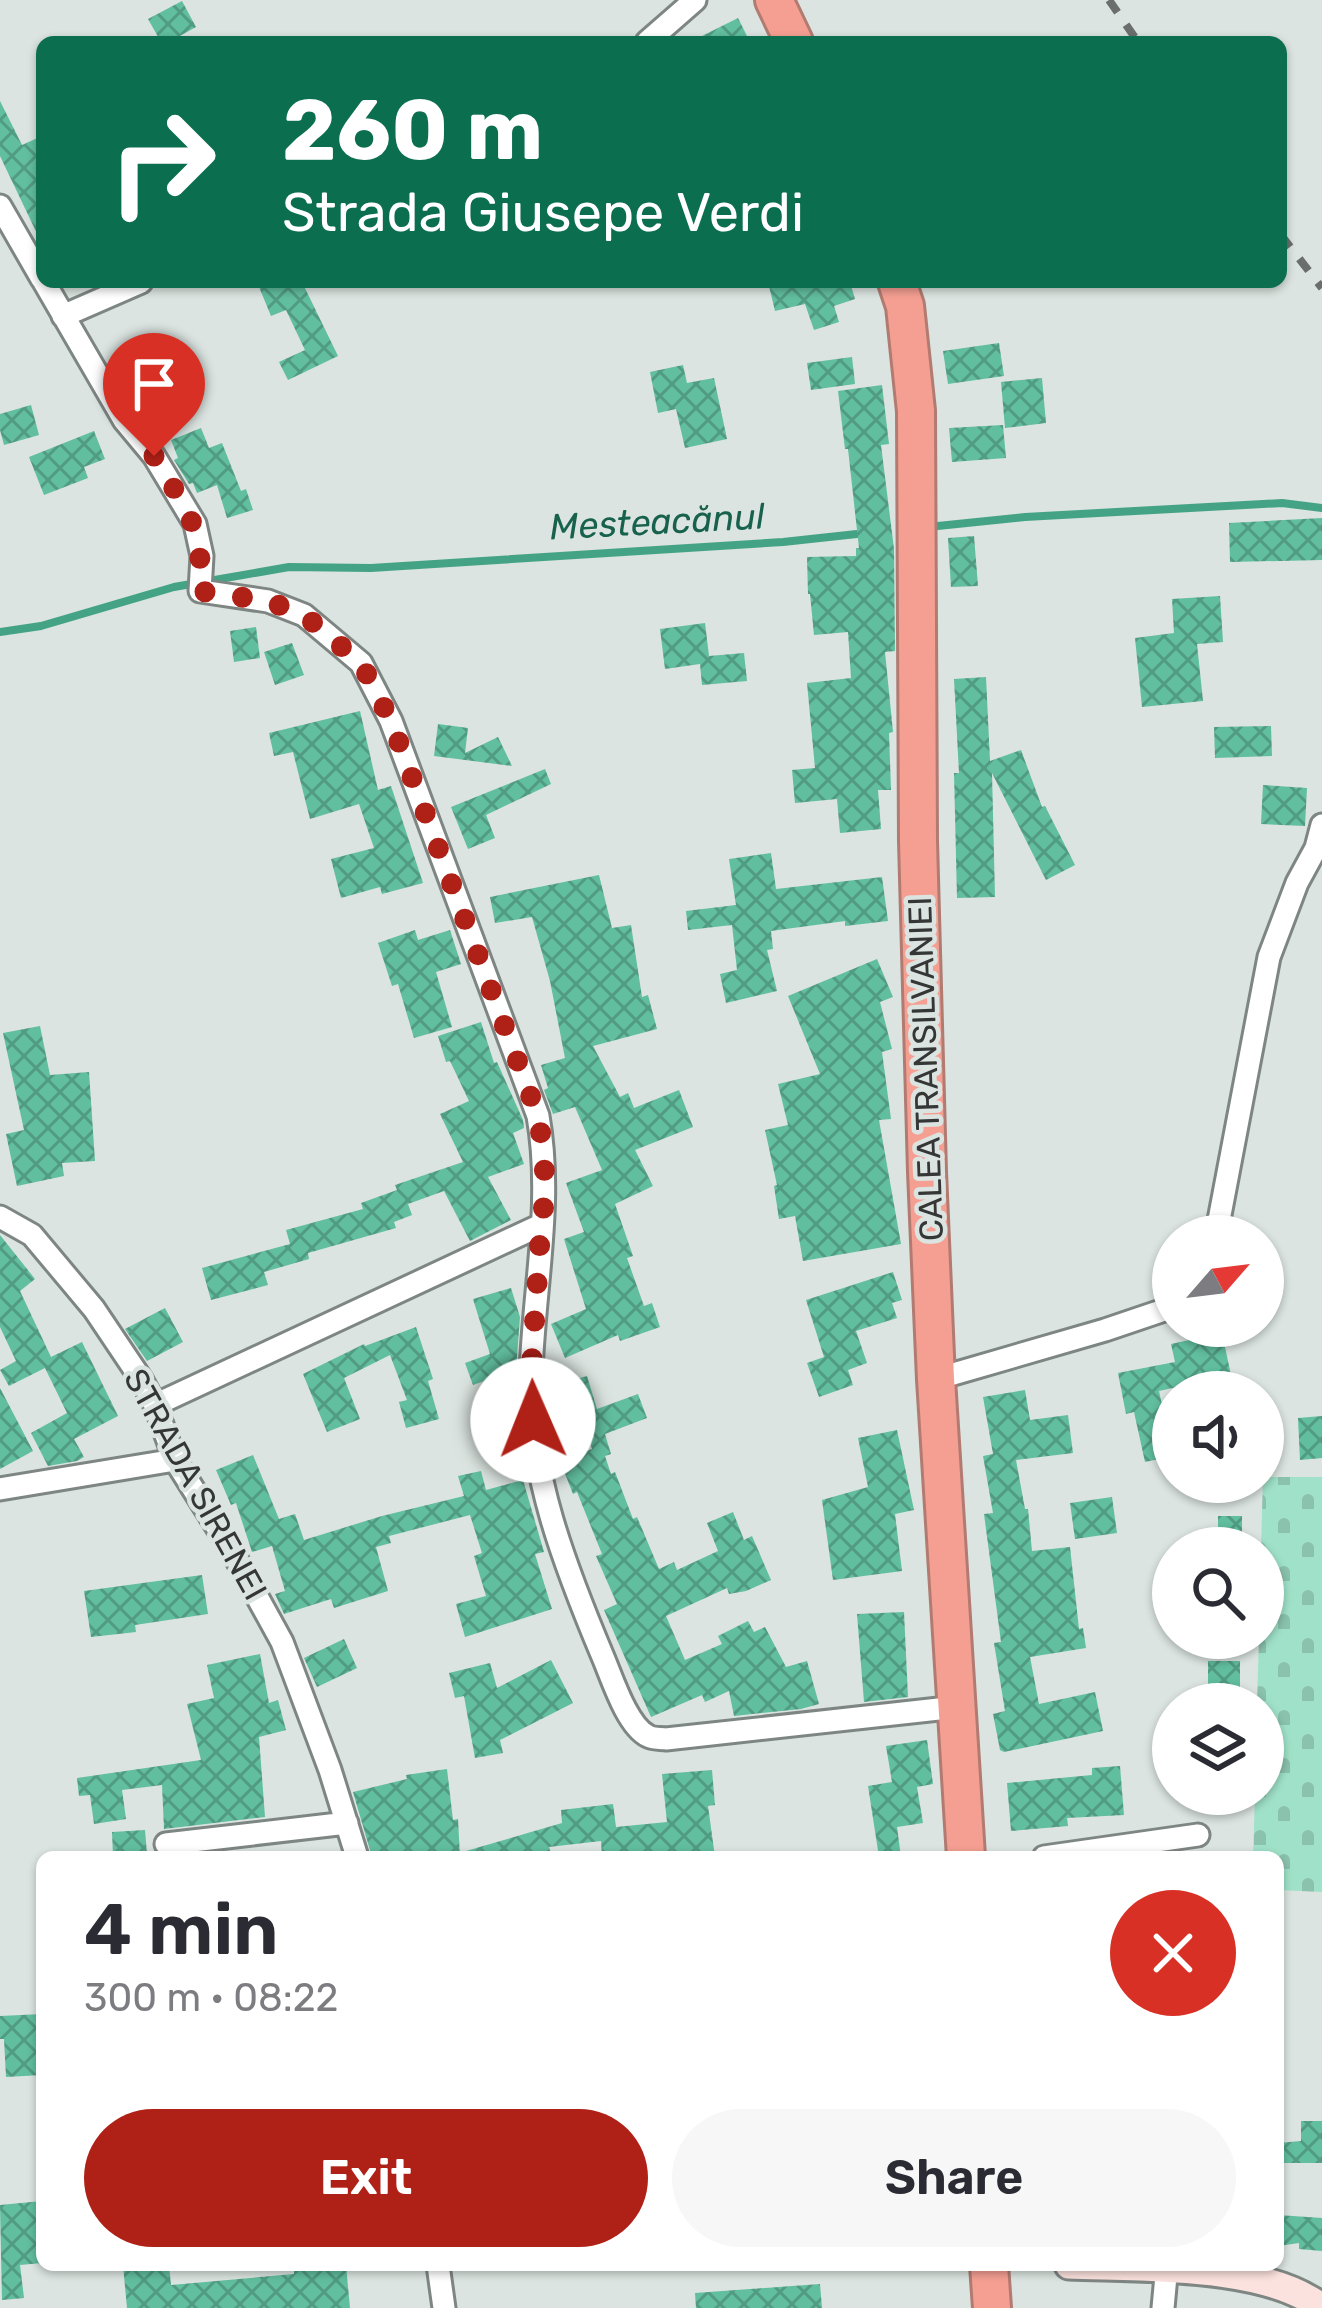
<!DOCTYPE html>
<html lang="en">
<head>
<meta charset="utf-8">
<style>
  body { margin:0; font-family:Rubik,sans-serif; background:#f7f7f7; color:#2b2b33; height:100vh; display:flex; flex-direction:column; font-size:45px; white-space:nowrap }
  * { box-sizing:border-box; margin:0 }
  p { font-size:39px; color:#7c7c81 }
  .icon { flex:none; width:66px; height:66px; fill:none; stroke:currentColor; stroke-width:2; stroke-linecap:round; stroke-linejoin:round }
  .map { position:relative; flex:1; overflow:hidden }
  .side { position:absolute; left:36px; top:1851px; width:1248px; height:420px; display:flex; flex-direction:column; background:#fff; border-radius:18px; box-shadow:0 3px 9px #0004 }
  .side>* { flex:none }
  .top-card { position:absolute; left:36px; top:36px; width:1251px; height:252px; border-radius:18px; box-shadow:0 3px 9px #0004; background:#0b6e4f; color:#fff; overflow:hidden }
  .needle { width:78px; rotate:62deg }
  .controls { position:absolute; left:1152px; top:1215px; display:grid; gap:24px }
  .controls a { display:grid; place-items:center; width:132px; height:132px; border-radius:50%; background:#fff; box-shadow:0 3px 9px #0004; font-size:60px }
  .pin { position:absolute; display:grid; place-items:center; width:102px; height:102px; color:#fff; margin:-123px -51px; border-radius:50% 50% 50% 0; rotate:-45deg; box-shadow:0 0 12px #0007 }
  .pin .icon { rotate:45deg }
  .me { position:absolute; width:132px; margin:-66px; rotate:359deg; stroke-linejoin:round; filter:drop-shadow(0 0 9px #0008) }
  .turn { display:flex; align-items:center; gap:42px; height:252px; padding:0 48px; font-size:54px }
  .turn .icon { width:156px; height:156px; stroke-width:2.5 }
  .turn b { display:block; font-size:84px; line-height:102px }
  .round { display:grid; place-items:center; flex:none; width:126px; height:126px; border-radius:63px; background:#f7f7f7 }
  .overview { display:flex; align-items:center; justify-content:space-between; height:204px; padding:0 48px }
  h1 { font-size:72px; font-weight:600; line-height:90px }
  .action { display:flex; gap:24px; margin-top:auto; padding:24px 48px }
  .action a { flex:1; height:138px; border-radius:72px; background:#af2017; color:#fff; font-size:48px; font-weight:600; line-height:138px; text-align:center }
  .action a+a { background:#f7f7f7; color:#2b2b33 }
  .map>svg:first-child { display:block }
</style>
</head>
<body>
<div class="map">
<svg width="1322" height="2308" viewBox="0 0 1322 2308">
  <defs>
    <pattern id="cemetery-stones" width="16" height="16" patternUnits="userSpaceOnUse" patternTransform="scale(3)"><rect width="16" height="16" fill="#a0e2c9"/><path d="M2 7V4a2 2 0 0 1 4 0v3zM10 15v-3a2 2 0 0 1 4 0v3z" fill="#8ac2ad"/></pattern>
    <pattern id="building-cross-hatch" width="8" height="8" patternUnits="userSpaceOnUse" patternTransform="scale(3)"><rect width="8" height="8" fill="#61be9f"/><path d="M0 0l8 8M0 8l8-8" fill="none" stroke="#519b82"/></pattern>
  </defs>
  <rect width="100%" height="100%" fill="#dbe4e0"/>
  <path fill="url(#cemetery-stones)" d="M 1263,1477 L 1322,1477 L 1322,1892 L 1278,1890 L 1278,1857 L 1253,1857 L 1255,1794 L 1263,1794 L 1263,1704 L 1257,1704 L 1259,1638 L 1263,1638 L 1263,1548 L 1261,1548 Z"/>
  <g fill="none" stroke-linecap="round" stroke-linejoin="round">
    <path stroke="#44a385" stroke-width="8" d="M 928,527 L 1025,517 L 1282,503 L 1322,508
      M 0,632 L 41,626 L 174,587 L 289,567 L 371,568 L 783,542 L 866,533"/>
  </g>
  <path fill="url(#building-cross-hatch)" d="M 182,1 L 196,27 L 169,42 L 161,42 L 148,19 Z
    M 738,18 L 750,42 L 690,42 Z
    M 0,101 L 22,145 L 42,136 L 42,244 L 0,156 Z
    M 257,282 L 302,282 L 338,356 L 288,380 L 279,362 L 305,350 L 286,310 L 271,316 Z
    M 768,282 L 850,282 L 855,299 L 834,306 L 839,322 L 814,330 L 805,304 L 775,311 Z
    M 999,343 L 1004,376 L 948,384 L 943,351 Z
    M 852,357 L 855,384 L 811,390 L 807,363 Z
    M 683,365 L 687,383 L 714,378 L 727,439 L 685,448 L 676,409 L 658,413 L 650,372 Z
    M 1042,378 L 1046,423 L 1005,428 L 1001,382 Z
    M 882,385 L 889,444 L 881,445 L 894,549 L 895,651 L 885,652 L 893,732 L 889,733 L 891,790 L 878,790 L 881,829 L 840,833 L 837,799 L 795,803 L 792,770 L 815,768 L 807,683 L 851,678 L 848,632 L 814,635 L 810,594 L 808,594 L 807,557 L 856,556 L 856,548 L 859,548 L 848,449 L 845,449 L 838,391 Z
    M 31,405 L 39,435 L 4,445 L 0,430 L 0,414 Z
    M 1003,425 L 1006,458 L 952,462 L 949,428 Z
    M 201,428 L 209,448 L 222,443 L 241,491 L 246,489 L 253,510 L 227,518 L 217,485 L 197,493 L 193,483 L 189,484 L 174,460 L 178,458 L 171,440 Z
    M 94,431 L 105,459 L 84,467 L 88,478 L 44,495 L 29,457 Z
    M 1322,518 L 1322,560 L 1230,562 L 1229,523 Z
    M 974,536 L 978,586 L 951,587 L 948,538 Z
    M 1220,596 L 1223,642 L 1197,644 L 1203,701 L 1142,707 L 1135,638 L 1174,633 L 1172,599 Z
    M 705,623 L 709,656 L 744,653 L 747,681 L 702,685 L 700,664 L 665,669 L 660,629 Z
    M 256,627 L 260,658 L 234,662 L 230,631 Z
    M 292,643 L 304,675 L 275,685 L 264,652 Z
    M 986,677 L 990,761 L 1021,750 L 1042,807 L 1045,806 L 1075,865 L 1046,880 L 992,773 L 995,897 L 957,898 L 954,773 L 959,773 L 954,679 Z
    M 360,711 L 378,790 L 391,786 L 423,883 L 382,894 L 380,887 L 341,898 L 331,859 L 374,848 L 359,804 L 310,819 L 293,752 L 274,756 L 269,733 Z
    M 438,724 L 468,728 L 465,753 L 498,737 L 512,766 L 434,756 Z
    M 1271,726 L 1272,756 L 1215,758 L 1214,727 Z
    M 545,769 L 551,784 L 486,815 L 495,838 L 468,849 L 451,807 Z
    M 1263,785 L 1307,788 L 1305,826 L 1261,824 Z
    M 771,853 L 776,889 L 882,877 L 888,921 L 845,926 L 845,921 L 771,931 L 773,949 L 767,950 L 777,991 L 726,1003 L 720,974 L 737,970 L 732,925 L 688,930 L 686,911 L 736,905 L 729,859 Z
    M 599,875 L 612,928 L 631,925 L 642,997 L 648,995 L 657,1029 L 593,1046 L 620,1097 L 628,1093 L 634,1108 L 679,1090 L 693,1127 L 635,1150 L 653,1186 L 615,1204 L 633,1256 L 627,1258 L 644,1306 L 652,1303 L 660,1327 L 620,1341 L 618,1335 L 565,1358 L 551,1324 L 586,1309 L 564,1239 L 584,1232 L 566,1183 L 602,1170 L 575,1107 L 553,1114 L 544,1090 L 548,1088 L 541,1065 L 565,1058 L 550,981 L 532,917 L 495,923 L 490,897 Z
    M 415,930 L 418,940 L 450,930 L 461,964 L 436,972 L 452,1027 L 414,1038 L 398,984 L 392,986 L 378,943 Z
    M 877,959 L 893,997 L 880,1002 L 892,1049 L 882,1052 L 891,1119 L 879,1120 L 901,1244 L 803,1261 L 795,1216 L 779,1219 L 774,1186 L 777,1185 L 765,1130 L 788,1125 L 778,1084 L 820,1074 L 788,996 Z
    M 481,1022 L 494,1063 L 497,1062 L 523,1120 L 524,1128 L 513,1133 L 524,1164 L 488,1177 L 511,1220 L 470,1241 L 444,1191 L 408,1204 L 412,1215 L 394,1222 L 396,1228 L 308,1253 L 309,1259 L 264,1272 L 268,1285 L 211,1300 L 202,1268 L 290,1244 L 286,1230 L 363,1209 L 361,1203 L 397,1190 L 395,1185 L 463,1162 L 440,1114 L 469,1101 L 450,1061 L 446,1062 L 438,1036 Z
    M 40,1026 L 50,1075 L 89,1072 L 95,1161 L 62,1163 L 64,1176 L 17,1186 L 6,1134 L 24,1130 L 3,1033 Z
    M 0,1235 L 35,1279 L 20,1291 L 51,1357 L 82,1342 L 118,1416 L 74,1439 L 84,1457 L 77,1461 L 48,1466 L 31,1433 L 67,1413 L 45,1368 L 9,1386 L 0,1370 L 16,1361 L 0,1327 Z
    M 893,1272 L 902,1300 L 892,1303 L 897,1318 L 856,1331 L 867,1363 L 848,1370 L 853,1385 L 819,1397 L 807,1363 L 824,1357 L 806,1300 Z
    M 511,1288 L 520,1317 L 516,1370 L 473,1385 L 465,1363 L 490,1354 L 473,1299 Z
    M 165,1308 L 183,1342 L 147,1361 L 125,1329 Z
    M 416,1327 L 433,1379 L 428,1381 L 439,1419 L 406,1428 L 399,1402 L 407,1400 L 390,1355 L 344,1378 L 360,1419 L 327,1432 L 303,1374 L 364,1344 L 365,1346 Z
    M 1222,1333 L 1231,1375 L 1159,1391 L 1173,1456 L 1145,1462 L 1134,1412 L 1126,1414 L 1118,1373 L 1175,1362 L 1171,1344 Z
    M 587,1376 L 597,1409 L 638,1394 L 647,1418 L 605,1434 L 611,1454 L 605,1456 L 611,1474 L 615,1472 L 633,1519 L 637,1517 L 659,1569 L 674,1562 L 677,1570 L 718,1551 L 707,1523 L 733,1512 L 744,1540 L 752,1536 L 771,1580 L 746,1591 L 729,1594 L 727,1588 L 666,1616 L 685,1660 L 722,1644 L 718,1636 L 748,1621 L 754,1632 L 765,1627 L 786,1667 L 807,1661 L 819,1704 L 801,1709 L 734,1716 L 729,1691 L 705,1702 L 702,1695 L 651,1717 L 604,1610 L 617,1604 L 596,1556 L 602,1554 L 577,1492 L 573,1494 L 560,1461 L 592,1449 L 575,1403 L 559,1408 L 552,1386 Z
    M 0,1388 L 33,1451 L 0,1469 Z
    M 1025,1390 L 1030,1420 L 1068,1415 L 1073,1453 L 1016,1460 L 1025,1509 L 1028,1509 L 1032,1551 L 1070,1547 L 1079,1629 L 1083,1628 L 1086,1648 L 1030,1657 L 1039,1704 L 1095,1692 L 1103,1731 L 1004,1752 L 1000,1750 L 993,1714 L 1005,1711 L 994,1643 L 1001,1642 L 984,1514 L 993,1513 L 983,1456 L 993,1454 L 983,1397 Z
    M 1322,1416 L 1322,1458 L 1300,1460 L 1298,1418 Z
    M 897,1430 L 914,1510 L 895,1514 L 902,1571 L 833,1580 L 822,1500 L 868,1487 L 858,1438 Z
    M 253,1455 L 279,1519 L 295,1514 L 304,1540 L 382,1516 L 464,1496 L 458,1476 L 481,1471 L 486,1490 L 523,1480 L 544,1552 L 535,1554 L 552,1609 L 465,1637 L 456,1604 L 486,1596 L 474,1556 L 482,1553 L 470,1515 L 389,1536 L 391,1543 L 376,1547 L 388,1591 L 334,1608 L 331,1599 L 284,1614 L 275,1594 L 285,1591 L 272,1546 L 252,1552 L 236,1503 L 231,1505 L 216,1470 Z
    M 1112,1497 L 1117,1533 L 1075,1539 L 1070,1503 Z
    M 1218,1516 L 1242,1516 L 1242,1548 L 1218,1548 Z
    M 202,1575 L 208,1614 L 135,1625 L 136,1632 L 91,1637 L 84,1591 Z
    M 904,1612 L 908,1697 L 864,1702 L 857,1614 Z
    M 344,1639 L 357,1668 L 317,1687 L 304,1658 Z
    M 260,1654 L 269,1703 L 278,1700 L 286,1730 L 259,1737 L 265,1817 L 164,1829 L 162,1785 L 122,1790 L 126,1819 L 94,1824 L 90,1795 L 79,1796 L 77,1778 L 201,1760 L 187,1704 L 214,1698 L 207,1665 Z
    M 551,1660 L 573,1703 L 500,1740 L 503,1753 L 475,1758 L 464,1696 L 455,1698 L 449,1673 L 490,1663 L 497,1688 Z
    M 1208,1661 L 1240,1661 L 1240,1704 L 1208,1704 Z
    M 927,1740 L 933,1784 L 917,1787 L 923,1823 L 897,1827 L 901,1857 L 879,1857 L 868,1786 L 892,1782 L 886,1746 Z
    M 1120,1766 L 1124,1815 L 1067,1818 L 1068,1826 L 1011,1831 L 1007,1783 L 1092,1775 L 1092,1768 Z
    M 447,1769 L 453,1820 L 458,1819 L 460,1857 L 372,1857 L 353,1792 L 407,1779 L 406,1775 Z
    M 712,1770 L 715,1805 L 708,1806 L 715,1857 L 602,1857 L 601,1841 L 549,1847 L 552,1857 L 466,1857 L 466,1851 L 562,1823 L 561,1810 L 613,1804 L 616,1827 L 667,1822 L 662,1774 Z
    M 145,1830 L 147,1854 L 113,1856 L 112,1832 Z
    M 42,2014 L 42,2075 L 6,2077 L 4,2039 L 0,2039 L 0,2016 Z
    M 1301,2121 L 1322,2121 L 1322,2163 L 1278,2163 L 1278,2143 L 1301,2141 Z
    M 42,2201 L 42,2263 L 20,2265 L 24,2298 L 2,2300 L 0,2205 Z
    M 1278,2215 L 1322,2218 L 1322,2251 L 1299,2249 L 1299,2243 L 1278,2246 Z
    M 123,2265 L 169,2265 L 171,2285 L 294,2274 L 294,2265 L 346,2265 L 350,2308 L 127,2308 Z
    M 820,2284 L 822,2308 L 696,2308 L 695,2293 Z"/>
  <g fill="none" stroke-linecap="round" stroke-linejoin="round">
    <g stroke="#7e8683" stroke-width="27">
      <path id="street" d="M 647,42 L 695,0
        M 0,206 L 42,279
        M 44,282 L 124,420 L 154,456 L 195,524 L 202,556 L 200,591 L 268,601 L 304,615 L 361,663 L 391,721 L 538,1116 C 553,1201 534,1287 531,1373 C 527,1470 566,1569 603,1657 C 612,1678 627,1726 648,1736 C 653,1739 660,1738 666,1739 L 957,1707
        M 63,316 L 141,282
        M 0,1217 L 32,1235 L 94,1309 L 141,1379 L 155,1405 L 175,1460 L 232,1551 L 282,1642 L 330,1770 L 357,1857
        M 1216,1236 L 1269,957 L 1297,883 L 1316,848 L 1322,825
        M 936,1379 L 1105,1330 L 1173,1307
        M 155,1405 L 541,1225
        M 0,1489 L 175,1460
        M 166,1844 L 347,1823
        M 1044,1857 L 1198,1835
        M 438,2265 L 444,2308
        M 1163,2308 L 1167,2265"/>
    </g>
    <g stroke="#7e8683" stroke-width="33">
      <path id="secondary" d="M 1069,2265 C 1140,2268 1266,2263 1322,2308"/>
    </g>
    <g stroke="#b17b72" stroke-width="42">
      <path id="highway" d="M 774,0 L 794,42
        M 897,282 L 905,306 L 916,411 L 918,841 L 927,1172 L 936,1379 L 966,1857
        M 989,2265 L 992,2308"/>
    </g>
    <use href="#street" stroke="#fff" stroke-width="21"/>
    <use href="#secondary" stroke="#fce2de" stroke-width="27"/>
    <use href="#highway" stroke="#f59f92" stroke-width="36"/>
    <path stroke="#6a6f6d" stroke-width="8" stroke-dasharray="15 15" stroke-linecap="butt" d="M 1109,0 L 1138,42
      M 1281,235 L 1322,288"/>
  </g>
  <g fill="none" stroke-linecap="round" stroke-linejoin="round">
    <path stroke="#af2017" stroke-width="21" stroke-dasharray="0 37.8" d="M 154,456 C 186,510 204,526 200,591 L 268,601 L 304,615 L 361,663 L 391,721 L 538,1116 C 544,1152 548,1188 541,1225 L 531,1374 L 533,1420"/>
  </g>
  <g text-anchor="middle" stroke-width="9" stroke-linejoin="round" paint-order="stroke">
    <g font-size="33" fill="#343736" stroke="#dbe4e0">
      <text transform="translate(925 1069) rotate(-92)" y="12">CALEA TRANSILVANIEI</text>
      <text transform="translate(196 1484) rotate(61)" y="12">STRADA SIRENEI</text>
    </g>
    <g font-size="36" font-style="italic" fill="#18614c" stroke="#dbe4e0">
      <text transform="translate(657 521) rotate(-3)" y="13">Mesteacănul</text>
    </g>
  </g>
</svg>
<div class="controls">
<a><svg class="needle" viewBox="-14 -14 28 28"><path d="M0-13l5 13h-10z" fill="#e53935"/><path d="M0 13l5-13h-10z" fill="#7c7c81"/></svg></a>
<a><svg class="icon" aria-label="sound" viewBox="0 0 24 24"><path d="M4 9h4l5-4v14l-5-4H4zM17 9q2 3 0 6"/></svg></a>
<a><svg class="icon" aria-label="search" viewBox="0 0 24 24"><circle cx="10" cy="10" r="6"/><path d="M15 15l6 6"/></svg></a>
<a><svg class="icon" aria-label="layers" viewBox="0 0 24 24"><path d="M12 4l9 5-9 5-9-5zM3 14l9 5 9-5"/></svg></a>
</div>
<div class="pin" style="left:154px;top:456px;background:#d93025"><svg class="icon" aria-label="arrive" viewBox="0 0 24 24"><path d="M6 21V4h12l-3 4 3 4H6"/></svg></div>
<svg class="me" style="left:533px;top:1420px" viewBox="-20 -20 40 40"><circle r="19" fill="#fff"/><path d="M0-13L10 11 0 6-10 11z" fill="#af2017"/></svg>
<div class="top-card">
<div class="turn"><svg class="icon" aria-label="right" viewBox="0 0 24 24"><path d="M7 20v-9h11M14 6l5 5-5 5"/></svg><div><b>260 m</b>Strada Giusepe Verdi</div></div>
</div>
<section class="side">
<div class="overview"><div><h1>4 min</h1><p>300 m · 08:22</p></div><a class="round" style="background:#d93025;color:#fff"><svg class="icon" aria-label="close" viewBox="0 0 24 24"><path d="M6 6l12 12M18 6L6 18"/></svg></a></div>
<div class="action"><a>Exit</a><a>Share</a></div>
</section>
</div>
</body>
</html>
